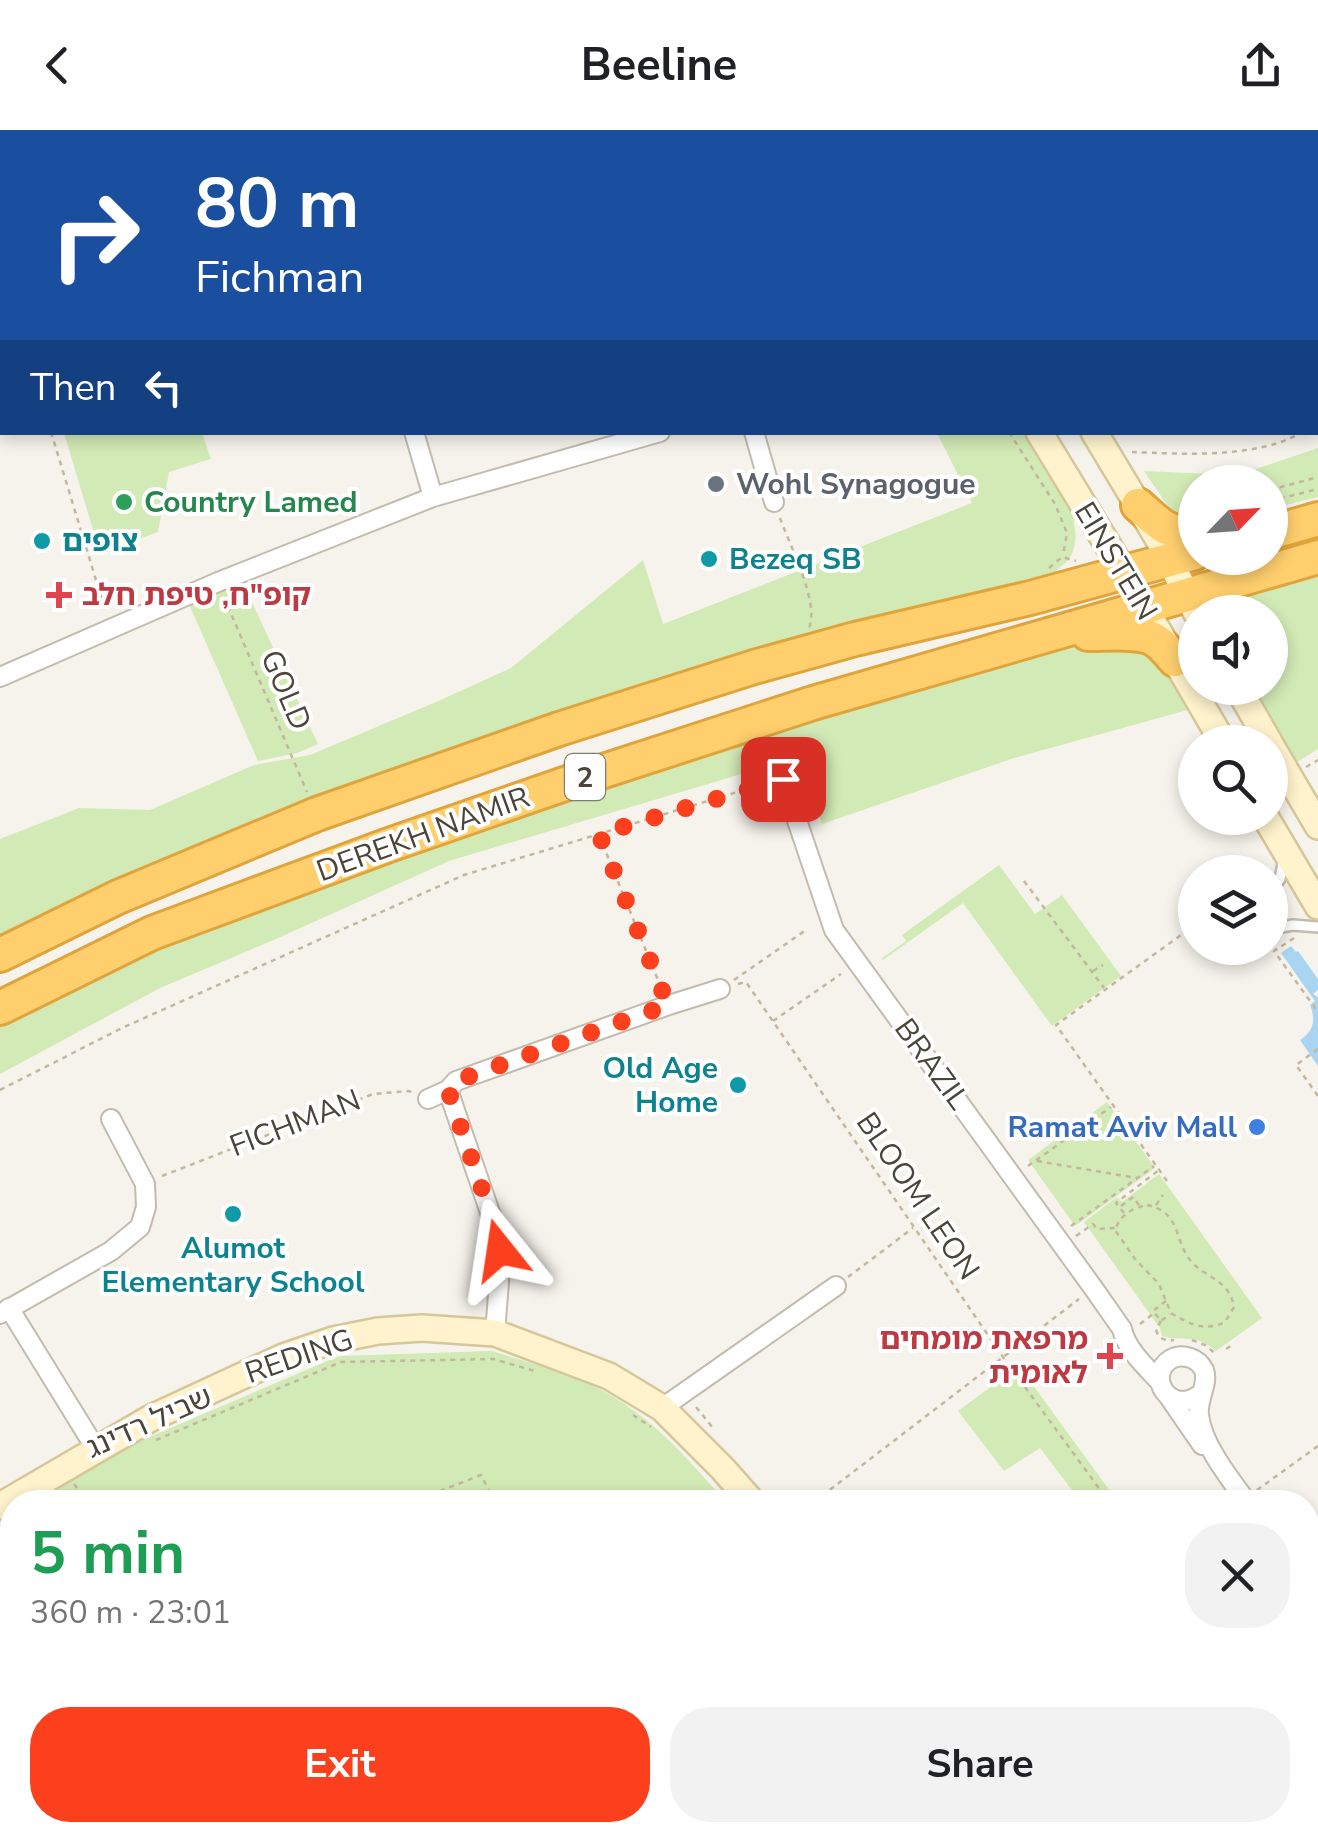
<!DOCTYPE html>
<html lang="en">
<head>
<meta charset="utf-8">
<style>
  body { margin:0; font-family:"Nunito Sans","Noto Sans Hebrew",sans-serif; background:#f2f2f2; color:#202124; height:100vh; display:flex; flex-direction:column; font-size:38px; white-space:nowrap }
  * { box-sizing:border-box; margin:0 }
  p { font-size:32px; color:#757577 }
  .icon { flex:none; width:55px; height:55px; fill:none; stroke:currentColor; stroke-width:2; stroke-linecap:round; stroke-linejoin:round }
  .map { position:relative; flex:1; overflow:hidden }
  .side { position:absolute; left:0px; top:1360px; width:1320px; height:352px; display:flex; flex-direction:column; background:#fff; border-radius:40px 40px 0 0; box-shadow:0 5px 15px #0003 }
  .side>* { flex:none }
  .hud { position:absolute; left:0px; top:0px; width:1320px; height:305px; box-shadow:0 5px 15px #0003; background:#1a4fa0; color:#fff; overflow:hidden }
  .needle { width:65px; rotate:65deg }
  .fabs { position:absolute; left:1178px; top:335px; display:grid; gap:20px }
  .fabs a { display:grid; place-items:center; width:110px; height:110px; border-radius:50%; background:#fff; box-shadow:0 5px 15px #0003; font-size:50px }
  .pin { position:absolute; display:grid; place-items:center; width:85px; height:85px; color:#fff; margin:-42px; border-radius:20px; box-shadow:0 5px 15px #0006 }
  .me { position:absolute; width:110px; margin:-55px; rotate:345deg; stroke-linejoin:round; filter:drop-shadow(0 0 8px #0008) }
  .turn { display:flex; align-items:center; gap:35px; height:210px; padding:0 30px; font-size:45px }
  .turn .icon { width:130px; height:130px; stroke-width:2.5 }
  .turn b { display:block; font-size:70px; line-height:85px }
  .then { display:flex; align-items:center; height:95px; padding:0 30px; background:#0003; gap:20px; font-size:38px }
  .round { display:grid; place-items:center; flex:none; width:105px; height:105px; border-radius:40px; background:#f2f2f2 }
  .head { display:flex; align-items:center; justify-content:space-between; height:170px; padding:0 30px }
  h1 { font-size:60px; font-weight:700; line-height:75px; color:#1e9e55 }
  .action { display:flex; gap:20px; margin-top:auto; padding:20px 30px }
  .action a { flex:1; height:115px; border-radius:40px; background:#fc3f1d; color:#fff; font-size:40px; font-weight:700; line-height:115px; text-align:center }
  .action a+a { background:#f2f2f2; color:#202124 }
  header { display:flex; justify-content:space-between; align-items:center; height:130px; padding:0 30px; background:#fff; font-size:45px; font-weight:700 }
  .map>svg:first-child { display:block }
</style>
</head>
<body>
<header><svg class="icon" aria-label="back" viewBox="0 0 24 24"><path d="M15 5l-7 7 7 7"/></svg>Beeline<svg class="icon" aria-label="share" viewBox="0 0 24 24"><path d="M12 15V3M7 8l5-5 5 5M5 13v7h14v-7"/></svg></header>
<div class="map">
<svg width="1318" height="1712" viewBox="0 0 1318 1712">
  <rect width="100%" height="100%" fill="#f6f3ec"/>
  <path fill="#d2eab5" d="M 64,303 L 202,303 L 211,329 L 169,342 L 158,402 L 100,423 Z
    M 937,303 L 1031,303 C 1049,332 1087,388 1072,424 C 1068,432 1061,436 1055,442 L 752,519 L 555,583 L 357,651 L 121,749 L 0,812 L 0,709 L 79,678 L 150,680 L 254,635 L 310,625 L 436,572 L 511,538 L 643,430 L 663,494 L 972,373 Z
    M 1318,318 L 1318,367 L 1270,379 L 1270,352 L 1195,352 L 1195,395 L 1167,375 L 1144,341 L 1212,344 L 1253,340 Z
    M 1318,438 L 1318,619 L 1289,637 L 1244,558 L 1270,558 L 1270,482 L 1218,482 L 1229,466 Z
    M 241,449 L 318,614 L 297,623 L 258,631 L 188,472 Z
    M 1058,512 L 1148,514 L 1195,578 L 1014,628 L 822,694 L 798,627 L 449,731 L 276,809 L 160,858 L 0,944 L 0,887 L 153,812 L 437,707 Z
    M 999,735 L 1035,784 L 1062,765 L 1121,846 L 1052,896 L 963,773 L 883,830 L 882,828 L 906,811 L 902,805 Z
    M 1107,972 L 1155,1038 L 1075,1096 L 1028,1030 Z
    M 1159,1044 L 1262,1188 L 1216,1221 C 1194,1202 1185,1213 1162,1206 L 1160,1198 L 1084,1092 L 1117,1067 L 1122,1072 Z
    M 492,1221 C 523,1231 566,1242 594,1256 C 651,1285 685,1326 726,1372 L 40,1372 L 114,1322 L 339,1226 Z
    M 1019,1236 L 1118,1372 L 1081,1372 L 1040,1318 L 1004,1341 L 958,1281 Z
    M 0,1640 L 12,1656 L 12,1700 L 46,1700 L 56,1712 L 0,1712 Z
    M 441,1700 L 541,1700 L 543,1712 L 449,1712 Z"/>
  <path fill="#a9d4f2" d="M 1291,816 L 1296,822 L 1298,821 L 1318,849 L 1318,860 L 1313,864 L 1318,867 L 1318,936 L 1300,910 C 1314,901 1316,890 1310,875 L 1315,871 L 1281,823 Z"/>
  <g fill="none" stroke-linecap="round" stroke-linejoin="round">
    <g stroke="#c2bbae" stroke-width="14">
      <path id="lane" d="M 1270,763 L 1280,749 L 1283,733
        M 1270,799 L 1293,795 L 1318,797
        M 1228,820 L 1232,818
        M 46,1351 L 54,1372
        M 429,1700 L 436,1712"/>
    </g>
    <g stroke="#c2bbae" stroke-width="22">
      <path id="street" d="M 339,0 L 339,2
        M 1249,0 L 1250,2
        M 1057,2 L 1057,0
        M 1318,206 L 1318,207
        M 414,302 L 433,367
        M 754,302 L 774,372
        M 0,547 L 218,452 L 433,367 L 660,302
        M 783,649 L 834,800 L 1094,1159 L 1122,1199 C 1126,1219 1146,1237 1160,1252
        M 448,960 L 496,1100 L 500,1139 L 495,1203
        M 428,969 L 448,960 L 456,951 L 669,875 L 720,859
        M 9,1178 L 96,1319
        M 0,1184 L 111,1121 L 140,1097 L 146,1077 L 145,1054 L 111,989
        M 1199,1265 C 1169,1286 1145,1245 1171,1229 C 1183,1223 1198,1228 1204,1240 C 1209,1254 1197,1269 1199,1285 C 1202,1314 1230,1349 1247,1372
        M 1169,1267 L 1202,1315
        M 662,1278 L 836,1156
        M 1308,1457 L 1318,1472
        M 611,1700 L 614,1712"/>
    </g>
    <g stroke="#d6c79b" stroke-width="30">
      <path id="secondary" d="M 367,0 L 379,2
        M 857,0 L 859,2
        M 910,0 L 912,2
        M 305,2 L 306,0
        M 428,2 L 437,0
        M 563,2 L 572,0
        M 0,123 L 2,122
        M 0,155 L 2,154
        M 1039,302 L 1112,422 L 1223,612
        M 1094,302 L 1159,410 L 1196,482
        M 1238,558 L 1269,612
        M 1270,614 L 1318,696
        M 1266,688 L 1318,776
        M 0,1376 L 151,1288 L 283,1227 L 333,1210 L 378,1201 L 422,1198 L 495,1203 L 609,1246 L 662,1278 L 723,1339 L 752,1372
        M 1308,1671 L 1318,1664
        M 988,1700 L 996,1712
        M 1252,1712 L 1268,1700
        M 1283,1712 L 1300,1700"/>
    </g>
    <g stroke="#e0a43c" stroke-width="38">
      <path id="highway" d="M 1138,375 C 1160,394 1165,403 1195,404
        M 1270,403 L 1318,389
        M 1088,504 C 1107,504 1130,501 1149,507 C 1160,511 1168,522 1175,530
        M 0,825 L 118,767 L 317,684 L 559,599 L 754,537 L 855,509 L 1030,468 L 1195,423
        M 0,878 L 152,803 L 389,715 L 576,650 L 813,573 L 1318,427"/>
    </g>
    <path stroke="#c4b79f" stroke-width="2.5" stroke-dasharray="5 5" stroke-linecap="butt" d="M 649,0 L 650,2
      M 815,0 L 817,2
      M 936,0 L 937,2
      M 944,0 L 944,2
      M 1002,0 L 1013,2
      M 968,2 L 969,0
      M 1134,2 L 1136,0
      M 1179,2 L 1180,0
      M 1192,2 L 1194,0
      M 0,99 L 2,98
      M 51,302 L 106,483
      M 1009,302 L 1055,374 L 1067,403 L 1063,425
      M 1132,322 C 1182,324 1258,329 1302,302
      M 1270,360 L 1318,347
      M 1270,371 L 1318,359
      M 780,388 C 789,414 820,473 809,498
      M 1049,438 L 1062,427 L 1076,431
      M 224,467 L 307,662
      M 1306,637 L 1318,630
      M 599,705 L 662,860
      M 1024,751 L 1104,858
      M 1294,808 L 1274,821 L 1318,882
      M 1093,841 L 1103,835
      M 734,850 L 806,800
      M 738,854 L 746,852 L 1003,1227 L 1109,1372
      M 773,891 L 841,844
      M 1318,919 L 1296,935 L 1318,966
      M 0,960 L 122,898 L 464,745 L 767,653
      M 1037,1031 L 1137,1048
      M 1028,1036 L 1111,977
      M 162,1046 L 373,964 L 409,961 L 413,963
      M 1167,1051 L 1056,895 L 1195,795
      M 1147,1075 C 1181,1082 1174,1110 1190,1130 C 1205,1149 1229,1148 1234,1177 L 1225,1192 C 1205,1202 1189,1194 1171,1183 L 1159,1154 L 1135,1129 L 1115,1100 C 1120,1085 1132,1078 1147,1075 Z
      M 1156,1075 L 1163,1065
      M 1121,1076 L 1133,1067 L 1139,1075
      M 1124,1083 L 1116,1073 L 1159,1040
      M 1071,1096 L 1154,1036
      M 1076,1106 L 1093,1094 L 1097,1099 L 1116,1098
      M 848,1147 L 913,1098
      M 1166,1171 L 1153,1181 L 1161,1191 L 1170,1184
      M 1161,1191 L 1156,1199 C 1158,1209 1165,1211 1174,1210
      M 1140,1194 L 1153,1184
      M 1192,1210 L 1205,1215 L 1216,1224
      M 1226,1219 L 1231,1216
      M 696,1277 L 713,1298
      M 633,1285 L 651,1297
      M 156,1310 L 341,1232 L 493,1229 L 535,1241
      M 74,1354 L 88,1372
      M 1257,1360 L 1318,1316
      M 412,1372 L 481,1345 L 495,1372
      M 814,1372 L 1079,1169
      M 327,1700 L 337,1712
      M 509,1700 L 511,1712"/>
    <use href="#lane" stroke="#fff" stroke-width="9"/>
    <use href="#street" stroke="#fff" stroke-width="18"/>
    <use href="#secondary" stroke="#fff3cd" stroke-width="25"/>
    <use href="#highway" stroke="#ffcf6e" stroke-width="32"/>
  </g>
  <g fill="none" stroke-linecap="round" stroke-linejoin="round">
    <path stroke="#fc3f1d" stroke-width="18" stroke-dasharray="0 32.4" d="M 500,1120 L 496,1100 L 448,960 L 456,951 L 668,875 L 599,704 L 783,649"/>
  </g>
  <circle fill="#6b7280" stroke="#fff" stroke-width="4" cx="716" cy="354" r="10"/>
  <circle fill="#2e9e5b" stroke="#fff" stroke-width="4" cx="124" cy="372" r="10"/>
  <g fill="#0f9aa8" stroke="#fff" stroke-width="4">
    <circle cx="42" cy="411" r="10"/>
    <circle cx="709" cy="429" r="10"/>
    <circle cx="738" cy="955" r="10"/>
    <circle cx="233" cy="1084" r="10"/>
  </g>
  <g fill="#e0444e" stroke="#fff" stroke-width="4">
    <path d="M54 450h10v10h10v10h-10v10h-10v-10h-10v-10h10z"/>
    <path d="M1105 1211h10v10h10v10h-10v10h-10v-10h-10v-10h10z"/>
  </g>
  <circle fill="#3f7fe0" stroke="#fff" stroke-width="4" cx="1257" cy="997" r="10"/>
  <g text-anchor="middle" stroke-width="8" stroke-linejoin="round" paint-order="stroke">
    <rect fill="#fff" stroke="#817c74" stroke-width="2.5" x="565" y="624" width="40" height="46" rx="8"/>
    <g font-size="28" font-weight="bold" fill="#4b4439">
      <text x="585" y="657">2</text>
    </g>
    <g font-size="30" font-weight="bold" fill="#5b616d" stroke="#fff" text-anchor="start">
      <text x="736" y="364">Wohl Synagogue</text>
    </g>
    <g font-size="30" font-weight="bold" fill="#27864d" stroke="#fff" text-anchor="start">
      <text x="144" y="382">Country Lamed</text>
    </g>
    <g font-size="30" font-weight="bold" fill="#0d838f" stroke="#fff" text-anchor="start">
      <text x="62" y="421">צופים</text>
      <text x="729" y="439">Bezeq SB</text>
      <text x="718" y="948" text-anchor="end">Old Age<tspan x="718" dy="34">Home</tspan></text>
      <text x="233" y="1128" text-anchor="middle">Alumot<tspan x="233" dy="34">Elementary School</tspan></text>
    </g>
    <g font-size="30" fill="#4b4439" stroke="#fff">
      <text transform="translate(1116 431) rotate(59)" y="10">EINSTEIN</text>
      <text transform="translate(286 560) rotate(67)" y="10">GOLD</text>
      <text transform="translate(423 704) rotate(-20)" y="10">DEREKH NAMIR</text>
      <text transform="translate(932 934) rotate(54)" y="10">BRAZIL</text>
      <text transform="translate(295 993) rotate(-21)" y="10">FICHMAN</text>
      <text transform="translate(918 1066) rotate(56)" y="10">BLOOM LEON</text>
      <text transform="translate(299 1226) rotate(-19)" y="10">REDING</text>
      <text transform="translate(149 1292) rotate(-24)" y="10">שביל רדינג</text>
    </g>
    <g font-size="30" font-weight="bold" fill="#be3a42" stroke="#fff" text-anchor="start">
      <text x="82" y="475">קופ"ח, טיפת חלב</text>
      <text x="1088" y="1219" text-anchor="end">מרפאת מומחים<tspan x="1088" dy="34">לאומית</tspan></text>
    </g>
    <g font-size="30" font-weight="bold" fill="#366cbe" stroke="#fff" text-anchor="end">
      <text x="1237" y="1007">Ramat Aviv Mall</text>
    </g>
  </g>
</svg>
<div class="fabs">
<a><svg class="needle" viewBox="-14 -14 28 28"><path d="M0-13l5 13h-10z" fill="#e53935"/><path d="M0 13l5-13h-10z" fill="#757577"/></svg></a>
<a><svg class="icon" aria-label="sound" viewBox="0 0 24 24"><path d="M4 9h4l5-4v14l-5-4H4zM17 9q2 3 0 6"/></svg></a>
<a><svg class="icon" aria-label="search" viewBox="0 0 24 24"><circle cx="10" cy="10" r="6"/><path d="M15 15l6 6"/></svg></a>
<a><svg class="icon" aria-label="layers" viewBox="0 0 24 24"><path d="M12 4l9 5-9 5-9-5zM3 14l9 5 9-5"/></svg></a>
</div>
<div class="pin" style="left:783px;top:649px;background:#d93025"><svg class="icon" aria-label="arrive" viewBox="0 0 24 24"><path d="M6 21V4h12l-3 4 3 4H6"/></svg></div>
<svg class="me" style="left:500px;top:1120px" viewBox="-20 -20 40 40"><path d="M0-17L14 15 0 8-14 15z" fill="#fc3f1d" stroke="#fff" stroke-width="4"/></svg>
<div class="hud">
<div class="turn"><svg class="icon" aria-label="right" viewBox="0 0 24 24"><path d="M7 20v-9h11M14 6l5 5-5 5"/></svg><div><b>80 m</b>Fichman</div></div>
<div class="then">Then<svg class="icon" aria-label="left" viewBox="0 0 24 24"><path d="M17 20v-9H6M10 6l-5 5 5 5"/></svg></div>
</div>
<section class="side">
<div class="head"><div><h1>5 min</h1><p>360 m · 23:01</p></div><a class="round"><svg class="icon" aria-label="close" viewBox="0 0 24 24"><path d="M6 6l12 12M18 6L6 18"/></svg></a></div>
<div class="action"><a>Exit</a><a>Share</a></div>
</section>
</div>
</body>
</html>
